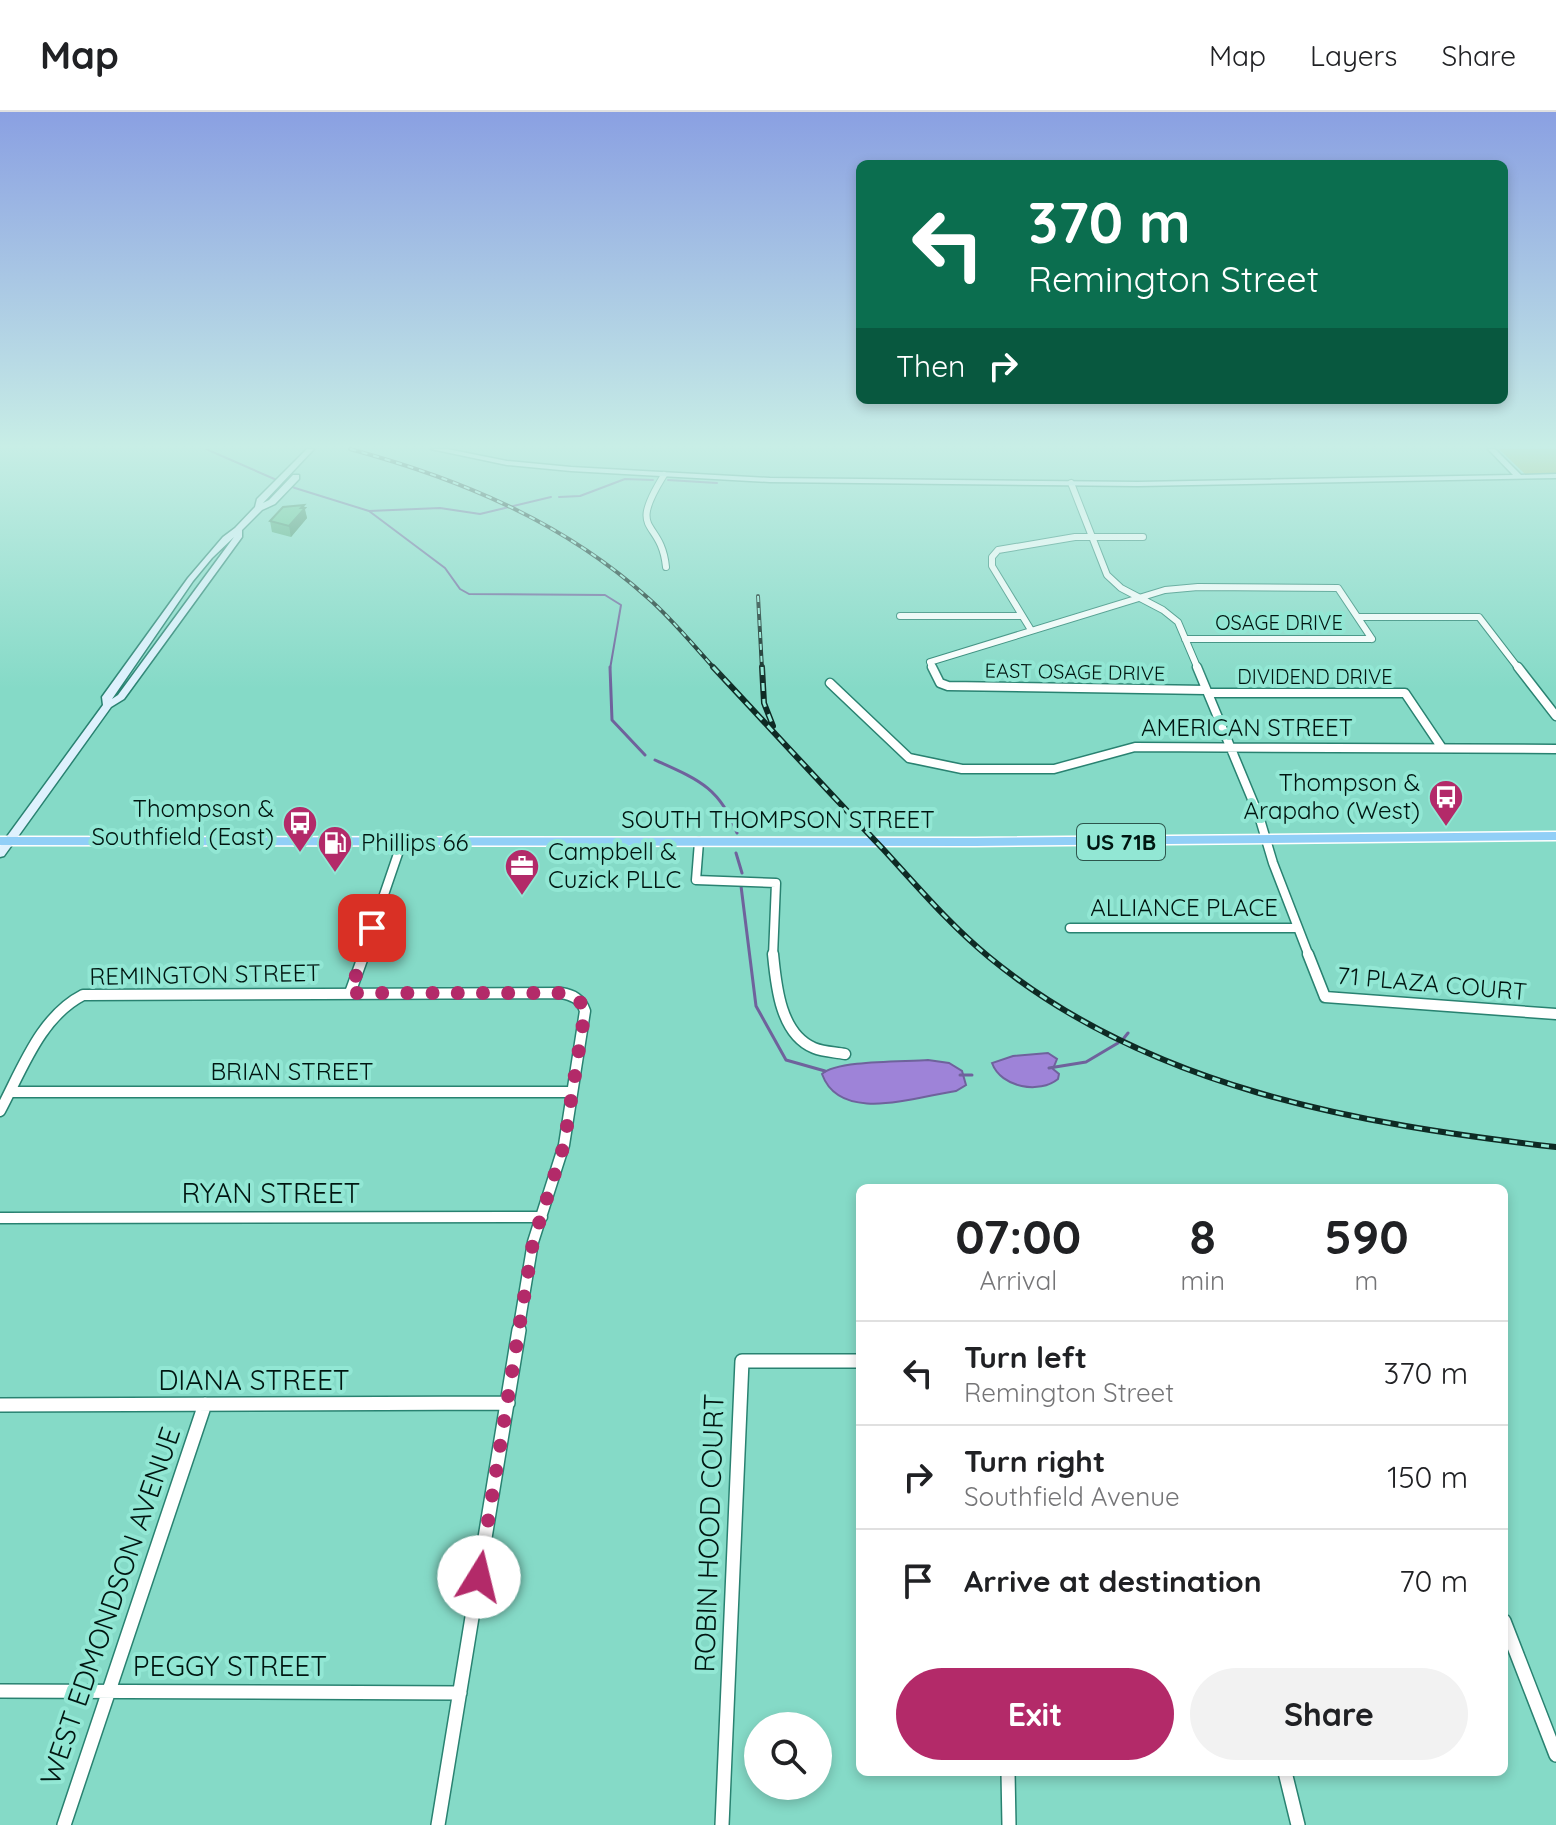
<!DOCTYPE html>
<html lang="en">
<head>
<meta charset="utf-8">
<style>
  body { margin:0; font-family:Quicksand,sans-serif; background:#f2f2f2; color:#202124; height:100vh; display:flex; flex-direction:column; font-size:30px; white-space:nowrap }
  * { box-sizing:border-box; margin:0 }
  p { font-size:26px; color:#757577 }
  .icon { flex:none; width:44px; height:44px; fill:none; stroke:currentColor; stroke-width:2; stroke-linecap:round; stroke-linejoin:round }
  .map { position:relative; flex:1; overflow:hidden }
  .sheet { position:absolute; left:856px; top:1072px; width:652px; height:592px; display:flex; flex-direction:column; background:#fff; border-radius:12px; box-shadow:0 4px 12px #0003 }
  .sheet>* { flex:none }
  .top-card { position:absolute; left:856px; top:48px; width:652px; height:244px; border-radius:12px; box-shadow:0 4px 12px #0003; background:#0b6e4f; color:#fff; overflow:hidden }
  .controls { position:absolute; left:744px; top:1600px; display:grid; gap:16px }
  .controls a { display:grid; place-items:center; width:88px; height:88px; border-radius:50%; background:#fff; box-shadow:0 4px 12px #0003; font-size:40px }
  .pin { position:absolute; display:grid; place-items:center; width:68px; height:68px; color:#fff; margin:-34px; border-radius:16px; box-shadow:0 4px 12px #0006 }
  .me { position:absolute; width:88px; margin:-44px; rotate:9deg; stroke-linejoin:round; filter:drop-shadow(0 0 6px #0008) }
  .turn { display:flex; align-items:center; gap:28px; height:168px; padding:0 40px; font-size:36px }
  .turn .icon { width:104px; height:104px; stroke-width:2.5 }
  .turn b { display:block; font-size:56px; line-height:68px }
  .then { display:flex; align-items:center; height:76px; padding:0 40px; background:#0003; gap:16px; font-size:30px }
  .eta { display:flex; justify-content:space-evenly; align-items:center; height:136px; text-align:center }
  .eta b { font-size:48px; font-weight:700; line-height:56px }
  .action { display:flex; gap:16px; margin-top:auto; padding:16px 40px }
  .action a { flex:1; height:92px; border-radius:48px; background:#b32a69; color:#fff; font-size:32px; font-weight:700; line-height:92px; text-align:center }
  .action a+a { background:#f2f2f2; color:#202124 }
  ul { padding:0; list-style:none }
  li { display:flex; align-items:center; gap:24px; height:104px; padding:0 40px; border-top:2px solid #e0e0e0 }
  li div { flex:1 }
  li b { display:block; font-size:30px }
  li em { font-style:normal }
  header { display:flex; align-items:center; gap:48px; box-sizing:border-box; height:112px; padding:0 40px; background:#fff; border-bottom:2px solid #e0e0e0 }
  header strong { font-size:38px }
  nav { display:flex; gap:44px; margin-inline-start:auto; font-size:28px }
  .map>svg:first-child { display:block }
</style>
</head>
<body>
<header>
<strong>Map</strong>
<nav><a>Map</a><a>Layers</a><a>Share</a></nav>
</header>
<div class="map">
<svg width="1556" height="1713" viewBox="0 0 1556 1713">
  <rect width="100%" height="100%" fill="#85dac7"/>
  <path fill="#9dae4e" d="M 1499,337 L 1556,337 L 1556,362 L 1525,362 Z"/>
  <path fill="#9e83d8" stroke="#6f629c" stroke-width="2" d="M 1048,941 L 1057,947 L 1053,957 L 1059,962 L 1058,967 C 1040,982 1001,976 992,951 L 1013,944 Z
    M 928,948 L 949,951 L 962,959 L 966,973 L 956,979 C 915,985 840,1012 822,962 C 837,948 905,950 928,948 Z"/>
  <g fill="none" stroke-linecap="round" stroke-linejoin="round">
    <path stroke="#6f629c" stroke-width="2" d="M 206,337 L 295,376 L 369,399 L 445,456 L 460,477 L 469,482 L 605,483 L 621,493 L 610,557
      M 668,368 L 717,371
      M 559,385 L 580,384 L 625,367 L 653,368
      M 369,399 L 440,396 L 480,402 L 551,385"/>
    <path stroke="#6f629c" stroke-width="3" d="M 610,555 L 612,608 L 645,643
      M 655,648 C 697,667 720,675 737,721
      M 736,741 L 742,761
      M 741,774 L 756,894 L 786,948 L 825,959
      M 1124,926 L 1128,921
      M 1049,956 L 1086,950 L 1118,931
      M 960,963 L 972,963"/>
    <g stroke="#298271" stroke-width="8">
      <path id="street-far3" d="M 664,363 C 626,424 661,405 666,455
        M 1071,371 L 1107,463 L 1121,476 L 1163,498 L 1178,510 L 1198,557
        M 900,504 L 1020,504
        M 1358,505 L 1479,505 L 1519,557
        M 1031,518 L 992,454 L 992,445 L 998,438 L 1075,425 L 1143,425
        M 1185,527 L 1372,527
        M 933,557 L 930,550 L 1165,478 L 1198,475 L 1338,476 L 1372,527"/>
    </g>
    <g stroke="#298271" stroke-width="11">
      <path id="street-far2" d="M 932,555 L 940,571 L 948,574 L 1206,578
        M 1197,555 L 1259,704 L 1273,751 L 1309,844
        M 1518,555 L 1556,604
        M 830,571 L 909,646 L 962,657 L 1054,657 L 1135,635 L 1556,637
        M 1208,581 L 1405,581 L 1442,636
        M 699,730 L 696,768 L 776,771 L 773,844
        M 1070,816 L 1297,816
        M 363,844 L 402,730"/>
    </g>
    <g stroke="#298271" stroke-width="13">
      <path id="street-far1" d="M 773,842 C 776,873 780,922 814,936 C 824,940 835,940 845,942
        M 1308,842 L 1325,885 L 1556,902
        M 350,881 L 364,842
        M 11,980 L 572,980
        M 0,999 C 22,958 40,905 83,883 L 561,881 C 573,883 581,887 585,899 L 564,1033 L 533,1130 L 518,1220
        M 0,1106 L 542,1105"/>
    </g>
    <g stroke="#298271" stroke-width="16">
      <path id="street" d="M 0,1293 L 508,1291
        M 1504,1509 L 1556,1643
        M 0,1579 L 460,1581
        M 1008,1660 L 1009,1713
        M 1285,1660 L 1298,1713
        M 64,1713 L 205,1292
        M 438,1713 L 519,1218
        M 722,1713 L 742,1249 L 860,1249"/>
    </g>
    <g stroke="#298271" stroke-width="3">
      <path id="secondary" d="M 307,337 L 314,337 L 263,391 L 269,388 L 293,363 L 299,363 L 299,367 L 275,392 L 262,398 L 242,418 L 242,425 L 124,587 L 111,595 L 4,744 L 0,745 L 0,734 L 103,593 L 102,585 L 188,466 L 223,425 L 235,416 L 255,395 L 257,387 ZM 234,425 L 118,583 L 112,587 L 193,469 L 212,446 Z
        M 431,337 L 447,337 L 507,349 L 571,355 L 770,366 L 1138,370 L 1513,363 L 1488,337 L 1495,337 L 1521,363 L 1556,362 L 1556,366 L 1138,374 L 770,370 L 571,359 L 507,353 Z"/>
    </g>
    <g stroke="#fff" stroke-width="3">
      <path id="highway" d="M 1556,720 L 1556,728 L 975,734 L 0,733 L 0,725 L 975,726 Z"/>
    </g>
    <use href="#street-far3" stroke="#fff" stroke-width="6"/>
    <use href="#street-far2" stroke="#fff" stroke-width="8"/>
    <use href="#street-far1" stroke="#fff" stroke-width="10"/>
    <use href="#street" stroke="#fff" stroke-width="13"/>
    <use href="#secondary" fill="#def1fd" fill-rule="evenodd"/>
    <use href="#highway" fill="#91cff7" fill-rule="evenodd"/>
    <g stroke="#0e2a24" stroke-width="4">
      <path id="rail-far1" d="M 350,337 C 460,367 562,409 648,486 C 672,507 693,533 715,557
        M 758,484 L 762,557"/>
    </g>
    <g stroke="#0e2a24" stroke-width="6">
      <path id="rail" d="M 713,555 C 770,616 826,677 883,737 C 917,774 950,813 989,845 C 1148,976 1357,1012 1556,1035
        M 762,555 L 764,591 L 773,614"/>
    </g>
    <use href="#rail-far1" stroke="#92e7d4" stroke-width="2" stroke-dasharray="6" stroke-linecap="butt"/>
    <use href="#rail" stroke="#92e7d4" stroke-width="3" stroke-dasharray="8" stroke-linecap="butt"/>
  </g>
  <path fill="#4aa373" d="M 304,396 L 307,406 L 291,425 L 272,420 L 270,409 Z"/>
  <path fill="#3c845e" d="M 304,393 L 307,406 L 291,425 L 289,414 Z"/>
  <path fill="#56bd86" stroke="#3c845e" stroke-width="2" d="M 304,393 L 301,396 L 305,396 L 289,414 L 270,409 L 283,395 Z"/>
  <linearGradient id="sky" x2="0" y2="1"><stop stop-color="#8aa0e2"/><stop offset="0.58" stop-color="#c8eee6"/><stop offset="1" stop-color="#c8eee6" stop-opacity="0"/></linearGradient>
  <rect width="1556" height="577" fill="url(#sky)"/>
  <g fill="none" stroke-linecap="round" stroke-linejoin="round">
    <path stroke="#b32a69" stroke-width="14" stroke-dasharray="0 25.2" d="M 372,816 L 350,881 L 561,881 L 578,886 L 585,899 L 564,1033 L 533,1130 L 479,1465"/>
  </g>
  <defs>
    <g id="bus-pin" transform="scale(1.8)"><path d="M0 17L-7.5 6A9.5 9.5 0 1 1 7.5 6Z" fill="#b32a69" stroke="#92e7d4"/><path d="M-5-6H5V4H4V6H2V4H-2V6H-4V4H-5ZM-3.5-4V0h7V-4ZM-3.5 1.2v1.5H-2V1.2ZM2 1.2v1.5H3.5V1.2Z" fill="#fff"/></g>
    <g id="fuel-pin" transform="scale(1.8)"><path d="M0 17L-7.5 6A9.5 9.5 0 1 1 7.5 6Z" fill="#b32a69" stroke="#92e7d4"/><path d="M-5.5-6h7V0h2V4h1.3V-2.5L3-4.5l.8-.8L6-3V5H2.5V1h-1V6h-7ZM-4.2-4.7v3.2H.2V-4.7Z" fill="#fff"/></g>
    <g id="office-pin" transform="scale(1.8)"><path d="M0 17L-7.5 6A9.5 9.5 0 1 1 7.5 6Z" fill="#b32a69" stroke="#92e7d4"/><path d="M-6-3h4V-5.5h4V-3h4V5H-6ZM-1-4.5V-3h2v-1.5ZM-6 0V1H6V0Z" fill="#fff"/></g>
  </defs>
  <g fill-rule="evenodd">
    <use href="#bus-pin" x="1446" y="685"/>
    <use href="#bus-pin" x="300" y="711"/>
    <use href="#fuel-pin" x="335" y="731"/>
    <use href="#office-pin" x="522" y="754"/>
  </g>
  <g text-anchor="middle" stroke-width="8" stroke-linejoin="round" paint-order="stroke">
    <g font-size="20" fill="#001611" stroke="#92e7d4">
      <text x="1279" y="518">OSAGE DRIVE</text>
      <text transform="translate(1075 560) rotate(1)" y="7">EAST OSAGE DRIVE</text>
      <text x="1315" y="572">DIVIDEND DRIVE</text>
    </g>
    <rect fill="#92e7d4" stroke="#2c554c" stroke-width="2" x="1077" y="712" width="88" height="36" rx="6"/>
    <g font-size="22" font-weight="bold" fill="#001611">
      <text x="1121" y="738">US 71B</text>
    </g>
    <g font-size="24" fill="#001611" stroke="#92e7d4">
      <text x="1247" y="624">AMERICAN STREET</text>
      <text x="778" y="716">SOUTH THOMPSON STREET</text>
      <text x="1184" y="804">ALLIANCE PLACE</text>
      <text transform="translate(205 863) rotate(-1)" y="8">REMINGTON STREET</text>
      <text transform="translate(1432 872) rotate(5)" y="8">71 PLAZA COURT</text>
      <text x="292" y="968">BRIAN STREET</text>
    </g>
    <g font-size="24" fill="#001611" stroke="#92e7d4" text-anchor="end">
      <text x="1420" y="679">Thompson &amp;<tspan x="1420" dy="28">Arapaho (West)</tspan></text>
      <text x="274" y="705">Thompson &amp;<tspan x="274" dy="28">Southfield (East)</tspan></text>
      <text x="361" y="739" text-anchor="start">Phillips 66</text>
      <text x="548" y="748" text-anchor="start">Campbell &amp;<tspan x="548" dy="28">Cuzick PLLC</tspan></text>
    </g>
    <g font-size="28" fill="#001611" stroke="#92e7d4">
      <text x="271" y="1091">RYAN STREET</text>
      <text x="254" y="1278">DIANA STREET</text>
      <text transform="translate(709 1421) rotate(-88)" y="10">ROBIN HOOD COURT</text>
      <text transform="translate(110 1494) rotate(-71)" y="10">WEST EDMONDSON AVENUE</text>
      <text x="230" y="1564">PEGGY STREET</text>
    </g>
  </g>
</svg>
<div class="controls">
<a><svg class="icon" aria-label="search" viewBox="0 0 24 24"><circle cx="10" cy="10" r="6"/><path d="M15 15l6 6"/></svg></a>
</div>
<div class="pin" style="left:372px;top:816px;background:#d93025"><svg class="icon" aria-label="arrive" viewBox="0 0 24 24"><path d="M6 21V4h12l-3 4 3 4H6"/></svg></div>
<svg class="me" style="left:479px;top:1465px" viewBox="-20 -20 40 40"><circle r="19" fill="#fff"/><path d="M0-13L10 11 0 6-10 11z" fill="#b32a69"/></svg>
<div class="top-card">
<div class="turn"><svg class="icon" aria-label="left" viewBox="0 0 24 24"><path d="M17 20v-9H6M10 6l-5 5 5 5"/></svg><div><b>370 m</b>Remington Street</div></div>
<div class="then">Then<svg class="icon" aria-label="right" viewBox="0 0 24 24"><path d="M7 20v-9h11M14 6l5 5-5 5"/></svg></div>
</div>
<section class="sheet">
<div class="eta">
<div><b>07:00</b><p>Arrival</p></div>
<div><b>8</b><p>min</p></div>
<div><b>590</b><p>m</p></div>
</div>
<ul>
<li><svg class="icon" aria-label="left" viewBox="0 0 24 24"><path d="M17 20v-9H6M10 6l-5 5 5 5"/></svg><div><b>Turn left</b><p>Remington Street</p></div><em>370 m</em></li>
<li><svg class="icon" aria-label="right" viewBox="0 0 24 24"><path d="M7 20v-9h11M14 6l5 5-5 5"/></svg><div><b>Turn right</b><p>Southfield Avenue</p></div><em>150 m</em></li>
<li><svg class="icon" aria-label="arrive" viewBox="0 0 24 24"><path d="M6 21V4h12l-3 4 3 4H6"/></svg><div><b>Arrive at destination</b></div><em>70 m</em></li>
</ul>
<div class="action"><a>Exit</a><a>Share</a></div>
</section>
</div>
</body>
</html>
